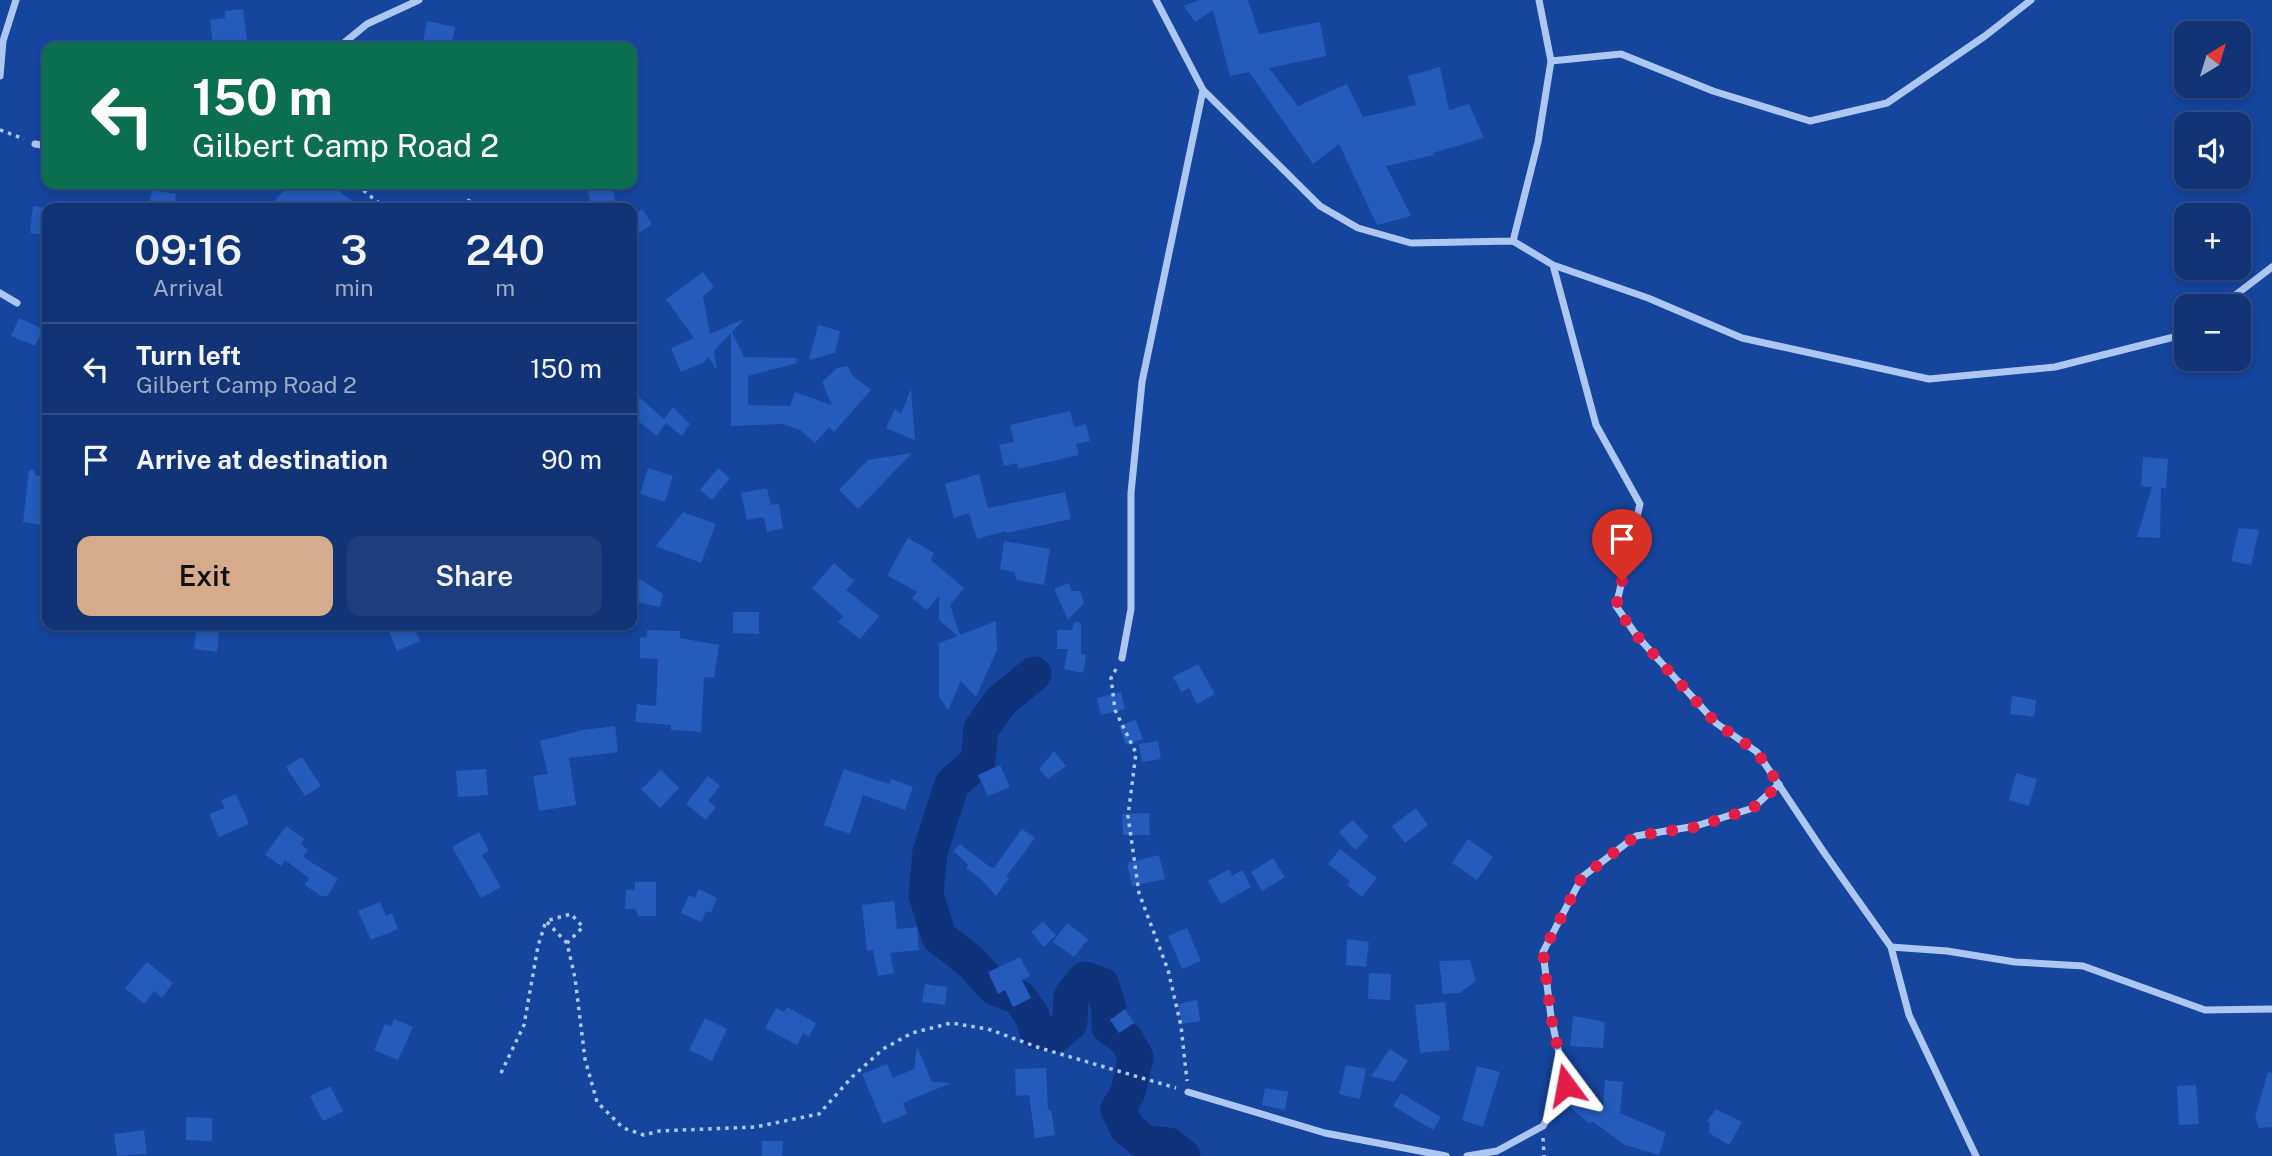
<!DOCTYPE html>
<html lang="en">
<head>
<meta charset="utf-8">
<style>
  body { margin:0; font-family:"Public Sans",sans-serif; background:#1e3f7e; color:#f1f3f6; height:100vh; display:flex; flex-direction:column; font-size:26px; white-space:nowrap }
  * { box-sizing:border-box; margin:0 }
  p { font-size:23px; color:#9caac5 }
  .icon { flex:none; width:38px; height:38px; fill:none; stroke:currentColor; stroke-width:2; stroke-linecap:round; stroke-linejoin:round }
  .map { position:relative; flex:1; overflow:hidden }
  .drawer { position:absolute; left:42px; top:203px; width:595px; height:427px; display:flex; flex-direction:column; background:#103476; border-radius:14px; box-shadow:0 4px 10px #0003,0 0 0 2px #304f88 }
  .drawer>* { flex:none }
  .guide { position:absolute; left:42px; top:42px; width:595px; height:147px; border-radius:14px; box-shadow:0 4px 10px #0003,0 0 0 2px #304f88; background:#0b6e4f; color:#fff; overflow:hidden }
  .needle { width:46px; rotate:38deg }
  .fabs { position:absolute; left:2174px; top:21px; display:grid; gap:14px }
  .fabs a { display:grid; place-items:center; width:77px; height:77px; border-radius:14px; background:#103476; box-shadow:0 4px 10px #0003,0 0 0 2px #304f88; font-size:35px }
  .pin { position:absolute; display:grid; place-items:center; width:60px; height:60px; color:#fff; margin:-72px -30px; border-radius:50% 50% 50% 0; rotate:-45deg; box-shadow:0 0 7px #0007 }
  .pin .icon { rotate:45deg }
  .me { position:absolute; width:77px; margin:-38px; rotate:347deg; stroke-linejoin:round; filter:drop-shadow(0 0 5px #0008) }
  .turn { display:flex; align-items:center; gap:24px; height:147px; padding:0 35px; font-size:32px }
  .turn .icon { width:91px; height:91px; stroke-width:2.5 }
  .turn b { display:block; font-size:49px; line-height:60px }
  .eta { display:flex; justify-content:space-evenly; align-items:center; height:119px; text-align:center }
  .eta b { font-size:42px; font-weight:600; line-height:49px }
  .button { display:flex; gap:14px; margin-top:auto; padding:14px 35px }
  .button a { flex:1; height:80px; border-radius:14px; background:#d6ab8b; color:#111; font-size:28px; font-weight:600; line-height:80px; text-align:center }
  .button a+a { background:#1e3f7e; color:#f1f3f6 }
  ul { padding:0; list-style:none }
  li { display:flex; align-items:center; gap:21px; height:91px; padding:0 35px; border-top:2px solid #304f88 }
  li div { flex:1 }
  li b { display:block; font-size:26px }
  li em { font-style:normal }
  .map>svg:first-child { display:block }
</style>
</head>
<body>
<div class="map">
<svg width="2272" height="1156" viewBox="0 0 2272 1156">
  <rect width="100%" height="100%" fill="#16459e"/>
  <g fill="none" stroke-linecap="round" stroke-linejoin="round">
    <path stroke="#0e337b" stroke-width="35" d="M 1034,674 L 1002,700 L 981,729 L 978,761 L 952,784 L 930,852 L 926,895 L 939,937 L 971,962 L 995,988 L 1020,998 L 1032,1016 L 1037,1032 L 1056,1035 L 1070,1023 L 1071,996 L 1085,979 L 1102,985 L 1109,1009 L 1109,1027 L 1126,1039 L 1136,1057 L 1128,1092 L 1118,1109 L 1127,1128 L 1145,1143 L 1169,1145 L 1183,1156"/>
  </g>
  <path fill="#245bbc" d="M 1199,0 L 1248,0 L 1259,34 L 1320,22 L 1326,56 L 1269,68 L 1298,106 L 1347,84 L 1363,117 L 1416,105 L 1408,76 L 1440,67 L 1449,110 L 1469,104 L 1484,138 L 1433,153 L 1434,155 L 1386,166 L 1411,216 L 1377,225 L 1339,144 L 1313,164 L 1249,72 L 1230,76 L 1213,10 L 1195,22 L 1184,6 Z
    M 243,9 L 248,47 L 213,45 L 210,20 L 225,18 L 225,11 Z
    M 427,21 L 455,27 L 451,47 L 422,47 Z
    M 290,184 L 329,184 L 362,208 L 268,208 Z
    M 587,184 L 612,184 L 616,208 L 591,208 Z
    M 152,190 L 176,194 L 174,208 L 149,208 Z
    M 33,206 L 47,208 L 47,235 L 30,233 Z
    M 642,209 L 652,224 L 632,238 L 632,216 Z
    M 703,272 L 714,287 L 703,296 L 710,334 L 744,319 L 732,332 L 744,357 L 796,358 L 797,363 L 748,376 L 748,405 L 790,406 L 795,392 L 832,405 L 822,382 L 837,368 L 848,366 L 851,374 L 871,390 L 834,432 L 829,427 L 815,443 L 800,430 L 783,424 L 731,426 L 731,333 L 714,351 L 717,370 L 708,357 L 703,363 L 681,372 L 671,348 L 694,338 L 666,299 Z
    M 19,318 L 43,329 L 35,346 L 11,336 Z
    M 818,325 L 840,331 L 835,353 L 809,360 Z
    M 911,389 L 915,440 L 886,428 L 895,409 L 901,414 Z
    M 632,391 L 664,419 L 673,407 L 690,424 L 682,436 L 666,423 L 657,436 L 632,416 Z
    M 1070,411 L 1074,427 L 1086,424 L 1090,441 L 1076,444 L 1079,455 L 1018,469 L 1017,463 L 1004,466 L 999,445 L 1014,442 L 1010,425 Z
    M 912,453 L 858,509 L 839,490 L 868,460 Z
    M 2143,457 L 2168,459 L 2166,488 L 2161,488 L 2160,538 L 2137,537 L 2152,487 L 2141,486 Z
    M 648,468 L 673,476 L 665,502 L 640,494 Z
    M 718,468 L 730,478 L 712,500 L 700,490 Z
    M 29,470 L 34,470 L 35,475 L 47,477 L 47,511 L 40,510 L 42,525 L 23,522 Z
    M 979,474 L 988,508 L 1065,492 L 1071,519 L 1006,533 L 1006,531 L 977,539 L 969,513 L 954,518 L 945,484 Z
    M 767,488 L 771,505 L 779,504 L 783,528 L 767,532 L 764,517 L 747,520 L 741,493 Z
    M 683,512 L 716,524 L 701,563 L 656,546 Z
    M 2239,528 L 2259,530 L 2251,565 L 2231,561 Z
    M 908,538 L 934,553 L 931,560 L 964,588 L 950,605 L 960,635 L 996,621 L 997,650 L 976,697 L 961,681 L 948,710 L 939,697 L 939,643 L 958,636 L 939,620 L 939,596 L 927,610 L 912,598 L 917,592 L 887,575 Z
    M 1004,541 L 1050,549 L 1044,585 L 1017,580 L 1014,572 L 1000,569 Z
    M 834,563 L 854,581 L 846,590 L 879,616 L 860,639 L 838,622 L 843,616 L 812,588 Z
    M 632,574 L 663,594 L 660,607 L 632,601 Z
    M 1069,583 L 1072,591 L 1080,591 L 1084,603 L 1068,620 L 1054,589 Z
    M 733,612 L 759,612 L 759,634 L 733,633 Z
    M 1074,622 L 1081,623 L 1081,654 L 1086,655 L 1083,673 L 1064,669 L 1068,649 L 1057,649 L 1057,630 L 1072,630 Z
    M 197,625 L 220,625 L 217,652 L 194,649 Z
    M 386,625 L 413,625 L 420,641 L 397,651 Z
    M 647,630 L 680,631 L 680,638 L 719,645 L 714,678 L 704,677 L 701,732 L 671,730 L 671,725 L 635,722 L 637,704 L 656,706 L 658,659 L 640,658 L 640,638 L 647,637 Z
    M 1198,664 L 1215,694 L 1197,704 L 1189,688 L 1181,692 L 1173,677 Z
    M 1121,692 L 1125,709 L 1101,715 L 1097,698 Z
    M 2012,696 L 2036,700 L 2034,717 L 2010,714 Z
    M 1136,720 L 1143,739 L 1126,745 L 1119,726 Z
    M 615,726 L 618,752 L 569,758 L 576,805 L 539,811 L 533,776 L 548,774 L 540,741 L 583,730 Z
    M 1158,741 L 1161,759 L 1142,762 L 1139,744 Z
    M 1054,751 L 1066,766 L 1048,779 L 1039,769 Z
    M 302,757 L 321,786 L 305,796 L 286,767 Z
    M 1000,765 L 1010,787 L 988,796 L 978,775 Z
    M 486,769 L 488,795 L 458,797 L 456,771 Z
    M 844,769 L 889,784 L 891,779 L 913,787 L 905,810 L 863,795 L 850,834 L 824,825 Z
    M 661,770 L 679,788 L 660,808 L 641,789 Z
    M 2016,773 L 2037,779 L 2029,806 L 2009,800 Z
    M 708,776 L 720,786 L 708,801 L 716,807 L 706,820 L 686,804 Z
    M 236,794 L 249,824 L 219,837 L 209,814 L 225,808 L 221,800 Z
    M 1416,808 L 1428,825 L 1405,843 L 1392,826 Z
    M 1149,813 L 1150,835 L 1123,835 L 1122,814 Z
    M 1353,820 L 1369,837 L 1355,850 L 1339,832 Z
    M 286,826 L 304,839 L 301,844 L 308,850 L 303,857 L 338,879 L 327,896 L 321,896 L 305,885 L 309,878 L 285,860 L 281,866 L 265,855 Z
    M 1022,829 L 1035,838 L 1006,877 L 1009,878 L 996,896 L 981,879 L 966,868 L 968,865 L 954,851 L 960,844 L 990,867 L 994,868 Z
    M 479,832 L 489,851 L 482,855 L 501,887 L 481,898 L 452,847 Z
    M 1468,839 L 1493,857 L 1477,880 L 1452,863 Z
    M 1340,849 L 1377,878 L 1362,897 L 1347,885 L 1350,881 L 1328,864 Z
    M 1159,855 L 1165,879 L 1132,886 L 1127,863 Z
    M 1273,858 L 1285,877 L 1262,891 L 1251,872 Z
    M 1229,869 L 1232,876 L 1242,870 L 1251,887 L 1221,904 L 1208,881 Z
    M 635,882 L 656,882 L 656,916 L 638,916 L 636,909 L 625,909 L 626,890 L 635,890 Z
    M 699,889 L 717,898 L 711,912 L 706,912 L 701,922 L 681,913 L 689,895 L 695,898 Z
    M 894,901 L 897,929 L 917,927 L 919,950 L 890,953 L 894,973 L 878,976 L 873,950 L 867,951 L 862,905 Z
    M 380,902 L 386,916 L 392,913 L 398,929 L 371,940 L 358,911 Z
    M 1043,922 L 1056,935 L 1044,947 L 1031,932 Z
    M 1067,923 L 1088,939 L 1074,957 L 1053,942 Z
    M 1187,928 L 1201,961 L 1182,969 L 1168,936 Z
    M 1347,939 L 1369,942 L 1366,967 L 1346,965 Z
    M 1020,957 L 1030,976 L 1022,980 L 1031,998 L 1013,1007 L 1005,990 L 998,994 L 988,972 Z
    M 1470,960 L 1476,981 L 1460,993 L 1443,994 L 1439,961 Z
    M 147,962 L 173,983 L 162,998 L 154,991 L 144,1004 L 125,988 Z
    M 1369,973 L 1391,974 L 1390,1000 L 1368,999 Z
    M 925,984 L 947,987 L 945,1005 L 922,1002 Z
    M 1197,1000 L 1200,1021 L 1182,1024 L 1178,1004 Z
    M 1445,1002 L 1450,1050 L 1420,1053 L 1415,1005 Z
    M 787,1007 L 816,1023 L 809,1037 L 803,1033 L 797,1045 L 765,1028 L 776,1008 L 784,1012 Z
    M 1125,1009 L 1134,1023 L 1119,1033 L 1110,1020 Z
    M 1573,1016 L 1605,1022 L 1603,1048 L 1570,1046 Z
    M 705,1018 L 727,1029 L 712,1061 L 689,1050 Z
    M 394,1019 L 413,1027 L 398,1060 L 374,1050 L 385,1024 L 391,1027 Z
    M 917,1046 L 932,1082 L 951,1083 L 903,1103 L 907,1114 L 883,1124 L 862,1074 L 887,1064 L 893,1078 L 914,1069 Z
    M 1390,1049 L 1408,1061 L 1394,1082 L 1371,1076 Z
    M 1346,1065 L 1366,1069 L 1360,1099 L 1339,1094 Z
    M 1477,1066 L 1500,1072 L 1483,1127 L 1462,1120 Z
    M 1046,1068 L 1048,1110 L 1051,1110 L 1055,1135 L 1035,1138 L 1029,1095 L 1016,1096 L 1015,1069 Z
    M 2268,1072 L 2272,1073 L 2272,1127 L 2259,1128 L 2255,1117 Z
    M 1605,1080 L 1623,1082 L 1620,1113 L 1666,1133 L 1659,1155 L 1625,1145 L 1592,1121 L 1590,1124 L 1570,1107 L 1583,1091 L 1603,1107 Z
    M 2196,1085 L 2199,1124 L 2179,1125 L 2177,1086 Z
    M 330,1086 L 343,1111 L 323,1121 L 310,1096 Z
    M 1265,1088 L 1288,1092 L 1285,1110 L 1262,1105 Z
    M 1401,1093 L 1441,1117 L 1433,1130 L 1393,1106 Z
    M 1716,1109 L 1742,1122 L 1729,1145 L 1709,1133 L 1710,1123 L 1707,1121 Z
    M 186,1117 L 212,1118 L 212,1141 L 186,1140 Z
    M 144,1130 L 147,1154 L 117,1156 L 114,1134 Z
    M 762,1141 L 783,1141 L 782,1156 L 762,1156 Z"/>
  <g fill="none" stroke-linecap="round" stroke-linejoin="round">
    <path stroke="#adc7f3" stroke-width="3.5" stroke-dasharray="3.5 5" stroke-linecap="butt" d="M 0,130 L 24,139
      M 358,184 L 363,190 L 385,208
      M 466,208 L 469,199
      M 1116,669 L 1111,678 L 1115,710 L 1136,753 L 1128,816 L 1139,893 L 1168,970 L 1181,1026 L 1187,1081
      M 567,943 L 546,921 L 571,914 L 583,927 L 567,943 L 575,978 L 585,1059 L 597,1102 L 623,1128 L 644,1135 L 659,1131 L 755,1127 L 819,1114 L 852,1077 L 883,1049 L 912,1033 L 951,1023 L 988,1029 L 1040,1048 L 1176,1088
      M 501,1073 L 524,1025 L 538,946 L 546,921
      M 1543,1138 L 1544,1156"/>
    <path stroke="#adc7f3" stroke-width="7" d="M 1156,0 L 1203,90 L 1320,206 L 1358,228 L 1411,243 L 1513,241 L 1553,265 L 1648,298 L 1742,338 L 1929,379 L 2055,367 L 2174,337 L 2186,329
      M 339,47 L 367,24 L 419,0
      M 1551,61 L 1621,54 L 1713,91 L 1810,121 L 1887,103 L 1985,36 L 2031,0
      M 0,76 L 3,41 L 16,0
      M 35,144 L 47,146
      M 1513,241 L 1538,142 L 1551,61 L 1539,0
      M 1553,265 L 1596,425 L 1640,504 L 1616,606 L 1637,636 L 1716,723 L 1757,752 L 1823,851 L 1891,947 L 1909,1015 L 1976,1156
      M 0,293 L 17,303
      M 2221,306 L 2272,267
      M 1122,658 L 1131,609 L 1131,493 L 1142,382 L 1203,90
      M 1891,947 L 1947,951 L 2015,962 L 2083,966 L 2205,1010 L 2272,1009
      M 1188,1092 L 1325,1133 L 1446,1156
      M 1467,1156 L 1497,1151 L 1543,1126 L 1566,1085 L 1551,1017 L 1543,952 L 1582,877 L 1636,836 L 1696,826 L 1753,808 L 1779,784"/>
  </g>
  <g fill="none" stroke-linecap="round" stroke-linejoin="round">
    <path stroke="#e11d48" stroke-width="12" stroke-dasharray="0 21.6" d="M 1566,1085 L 1551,1017 L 1543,952 L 1582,877 L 1636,836 L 1696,827 L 1753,808 L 1779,785 L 1757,752 L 1716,723 L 1637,636 L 1616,607 L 1622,581"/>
  </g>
</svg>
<div class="fabs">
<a><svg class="needle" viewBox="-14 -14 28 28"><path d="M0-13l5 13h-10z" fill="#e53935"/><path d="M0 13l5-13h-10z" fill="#9caac5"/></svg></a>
<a><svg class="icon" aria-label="sound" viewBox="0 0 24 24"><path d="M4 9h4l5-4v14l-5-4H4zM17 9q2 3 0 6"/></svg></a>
<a>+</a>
<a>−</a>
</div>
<div class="pin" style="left:1622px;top:581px;background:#d93025"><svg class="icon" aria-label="arrive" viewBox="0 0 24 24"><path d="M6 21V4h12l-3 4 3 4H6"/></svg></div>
<svg class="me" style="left:1566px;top:1085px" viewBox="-20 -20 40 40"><path d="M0-17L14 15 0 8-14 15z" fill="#e11d48" stroke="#fff" stroke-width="4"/></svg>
<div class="guide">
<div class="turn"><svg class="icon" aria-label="left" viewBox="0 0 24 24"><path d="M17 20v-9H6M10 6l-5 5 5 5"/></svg><div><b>150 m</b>Gilbert Camp Road 2</div></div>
</div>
<section class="drawer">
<div class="eta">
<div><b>09:16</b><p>Arrival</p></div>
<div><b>3</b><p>min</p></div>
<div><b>240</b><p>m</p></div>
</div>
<ul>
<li><svg class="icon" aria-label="left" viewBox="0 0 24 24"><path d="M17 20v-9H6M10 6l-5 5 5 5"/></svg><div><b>Turn left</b><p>Gilbert Camp Road 2</p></div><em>150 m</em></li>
<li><svg class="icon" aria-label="arrive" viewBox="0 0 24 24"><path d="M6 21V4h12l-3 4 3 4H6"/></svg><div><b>Arrive at destination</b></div><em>90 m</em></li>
</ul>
<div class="button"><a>Exit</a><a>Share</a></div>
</section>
</div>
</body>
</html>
